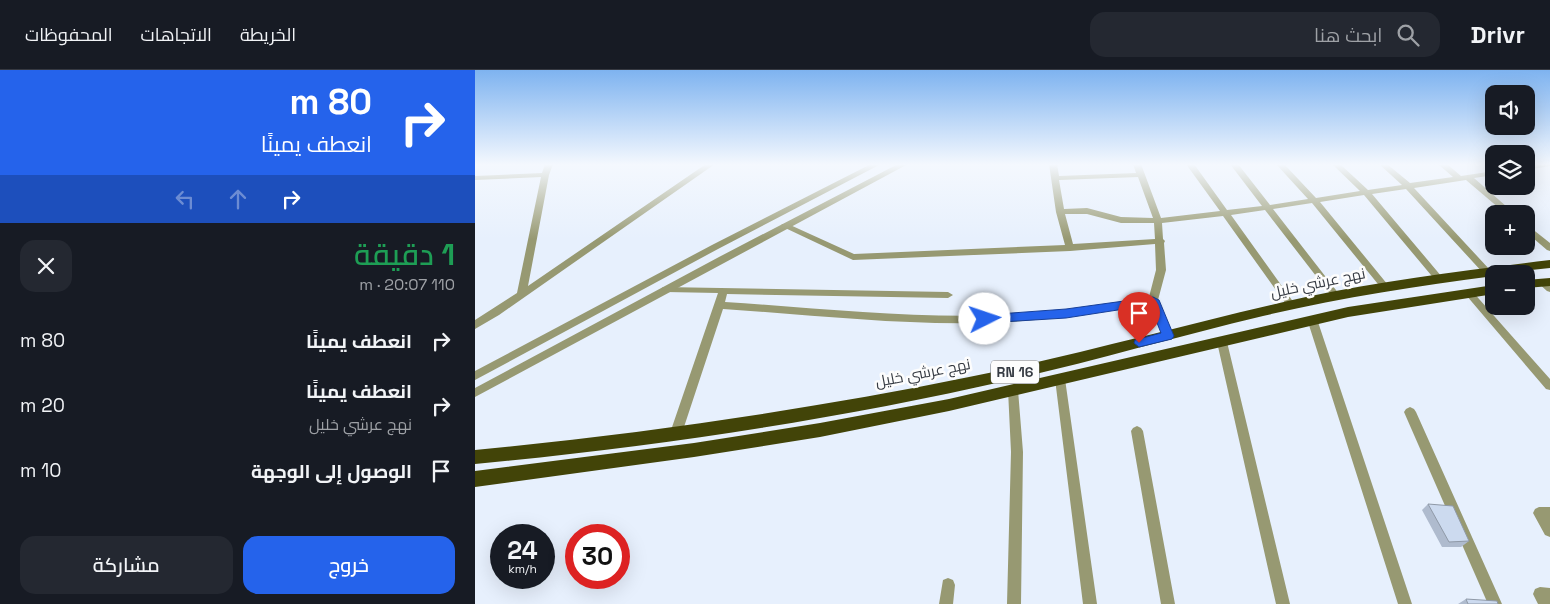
<!DOCTYPE html>
<html lang="ar">
<head>
<meta charset="utf-8">
<style>
  body { margin:0; font-family:"Space Grotesk",Cairo,sans-serif; background:#242831; color:#f1f3f6; direction:rtl; height:100vh; display:flex; flex-direction:column; font-size:19px; white-space:nowrap }
  * { box-sizing:border-box; margin:0 }
  p { font-size:16px; color:#9ea1a6 }
  .icon { flex:none; width:28px; height:28px; fill:none; stroke:currentColor; stroke-width:2; stroke-linecap:round; stroke-linejoin:round }
  .map { position:relative; flex:1; overflow:hidden; direction:ltr }
  .drawer { display:flex; flex-direction:column; background:#171b24; width:475px }
  .drawer>* { flex:none }
  .hud { background:#2563eb; color:#fff; overflow:hidden }
  .tools { position:absolute; left:1010px; top:15px; display:grid; gap:10px }
  .tools a { display:grid; place-items:center; width:50px; height:50px; border-radius:10px; background:#171b24; box-shadow:0 5px 20px #0002; font-size:25px }
  .speed { position:absolute; left:15px; top:454px; display:flex; gap:10px; font-size:25px; font-weight:700; text-align:center }
  .speed>* { display:grid; place-content:center; width:65px; height:65px; border-radius:50%; background:#171b24; box-shadow:0 5px 20px #0002; line-height:1 }
  .speed small { font-size:12px; font-weight:400 }
  .speed .limit { border:8px solid #d22; background:#fff; color:#111 }
  .pin { position:absolute; display:grid; place-items:center; width:42px; height:42px; color:#fff; margin:-51px -21px; border-radius:50% 50% 50% 0; rotate:-45deg; box-shadow:0 0 5px #0007 }
  .pin .icon { rotate:45deg }
  .me { position:absolute; width:55px; margin:-28px; rotate:86deg; stroke-linejoin:round; filter:drop-shadow(0 0 4px #0008) }
  .turn { display:flex; align-items:center; gap:18px; height:105px; padding:0 20px; font-size:22px }
  .turn .icon { width:65px; height:65px; stroke-width:2.5 }
  .turn b { display:block; font-size:35px; line-height:42px }
  .lanes { display:flex; align-items:center; height:48px; padding:0 20px; background:#0003; justify-content:center; gap:25px; direction:ltr }
  .lanes .off { opacity:.35 }
  .round { display:grid; place-items:center; flex:none; width:52px; height:52px; border-radius:15px; background:#242831 }
  .summary { display:flex; align-items:center; justify-content:space-between; height:85px; padding:0 20px }
  h1 { font-size:30px; font-weight:600; line-height:38px; color:#1e9e55 }
  .button { display:flex; gap:10px; margin-top:auto; padding:10px 20px }
  .button a { flex:1; height:58px; border-radius:15px; background:#2563eb; color:#fff; font-size:20px; font-weight:600; line-height:58px; text-align:center }
  .button a+a { background:#242831; color:#f1f3f6 }
  ul { padding:0; list-style:none }
  li { display:flex; align-items:center; gap:15px; height:65px; padding:0 20px }
  li div { flex:1 }
  li b { display:block; font-size:19px }
  li em { font-style:normal }
  header { display:flex; align-items:center; gap:30px; box-sizing:border-box; height:70px; padding:0 25px; background:#171b24; border-bottom:1px solid #363941 }
  header strong { font-size:24px }
  nav { display:flex; gap:28px; margin-inline-start:auto; font-size:18px }
  .search { width:350px; height:45px; background:#242831; display:flex; align-items:center; gap:12px; box-sizing:border-box; padding:0 18px; border-radius:15px; color:#9ea1a6; font-size:19px }
  main { display:flex; flex:1; min-height:0 }
  .map>svg:first-child { display:block }
</style>
</head>
<body>
<header>
<strong>Drivr</strong>
<div class="search"><svg class="icon" aria-label="search" viewBox="0 0 24 24"><circle cx="10" cy="10" r="6"/><path d="M15 15l6 6"/></svg>ابحث هنا</div>
<nav><a>الخريطة</a><a>الاتجاهات</a><a>المحفوظات</a></nav>
</header>
<main>
<div class="map">
<svg width="1075" height="534" viewBox="0 0 1075 534">
  <rect width="100%" height="100%" fill="#e7f0fd"/>
  <g fill="none" stroke-linecap="round" stroke-linejoin="round">
    <path fill="#979972" fill-rule="evenodd" d="M 70,94 L 78,94 L 74,105 L 53,216 L 231,94 L 240,94 L 24,245 L 0,259 L 0,250 L 42,223 L 66,107 L 0,110 L 0,106 L 67,103 Z
      M 574,94 L 582,94 L 584,106 L 661,103 L 658,94 L 666,94 L 686,148 L 745,141 L 711,94 L 719,94 L 752,140 L 787,136 L 755,94 L 763,94 L 795,135 L 833,129 L 801,94 L 809,94 L 841,128 L 885,121 L 857,94 L 865,94 L 893,120 L 927,115 L 904,94 L 912,94 L 935,113 L 978,107 L 963,94 L 972,94 L 986,106 L 1019,101 L 1019,105 L 999,108 L 1040,144 L 1031,144 L 991,110 L 939,118 L 1015,200 L 1017,202 L 1015,204 L 1009,204 L 931,119 L 897,124 L 967,207 L 969,209 L 967,211 L 961,211 L 889,125 L 845,132 L 913,215 L 915,217 L 910,220 L 907,219 L 837,133 L 798,139 L 864,224 L 866,226 L 861,229 L 858,228 L 790,140 L 756,145 L 819,233 L 821,235 L 816,238 L 813,237 L 748,146 L 687,153 L 688,169 L 690,171 L 689,173 L 691,200 L 683,230 L 698,266 L 693,270 L 688,266 L 675,234 C 627,242 580,250 532,252 C 437,257 342,245 248,239 L 207,363 L 205,366 L 201,368 L 197,366 L 195,363 L 243,223 L 191,222 L 186,219 L 188,217 L 473,222 L 478,225 L 473,228 L 252,224 L 250,232 C 343,238 437,249 531,245 C 579,243 627,235 674,227 L 681,200 L 680,174 L 595,181 L 378,190 L 306,156 L 307,154 L 313,154 L 379,184 L 590,175 L 581,142 ZM 663,107 L 678,148 L 646,147 L 612,138 L 589,139 L 584,110 ZM 590,144 L 612,144 L 646,153 L 679,153 L 680,169 L 598,174 Z
      M 1062,94 L 1075,94 L 1075,96 L 1051,100 L 1051,96 Z
      M 1051,154 L 1075,173 L 1075,181 L 1072,180 L 1051,162 Z
      M 1067,209 L 1075,214 L 1075,222 L 1072,221 L 1062,212 Z
      M 994,220 L 997,221 L 1075,309 L 1075,320 L 1071,319 L 991,225 L 989,223 Z
      M 838,248 L 843,252 L 937,534 L 923,534 L 833,252 Z
      M 747,268 L 751,269 L 752,272 L 815,534 L 801,534 L 742,272 L 743,269 Z
      M 585,305 L 589,306 L 590,309 L 622,534 L 608,534 L 580,309 L 581,306 Z
      M 538,316 L 542,317 L 543,320 L 548,382 L 546,534 L 532,534 L 536,382 L 533,320 L 534,317 Z
      M 935,337 L 939,339 L 941,342 L 1027,534 L 1013,534 L 929,342 L 931,339 Z
      M 662,356 L 666,358 L 668,361 L 700,534 L 686,534 L 656,361 L 658,358 Z
      M 1064,437 L 1075,437 L 1075,467 L 1070,465 L 1058,443 L 1060,439 Z
      M 473,508 L 478,510 L 480,515 L 478,534 L 464,534 L 468,510 Z
      M 1065,517 L 1075,518 L 1075,534 L 1063,534 L 1058,524 L 1060,519 Z"/>
    <path fill="#979972" fill-rule="evenodd" d="M 396,94 L 406,94 L 243,179 L 0,310 L 0,301 L 237,175 Z
      M 423,94 L 433,94 L 0,327 L 0,318 L 244,187 Z"/>
    <path fill="#424408" fill-rule="evenodd" d="M 1075,190 L 1075,198 L 1019,204 L 1019,206 C 941,216 864,228 788,246 C 703,266 620,291 535,310 C 359,350 180,377 0,394 L 0,380 C 166,364 331,340 494,307 C 607,284 718,252 831,227 C 911,210 993,200 1075,190 Z
      M 1075,208 L 1075,216 L 1051,218 L 1051,210 Z
      M 1019,215 L 1019,224 L 873,247 L 474,341 L 345,367 L 219,387 L 0,417 L 0,401 L 219,373 L 345,353 L 474,329 L 873,237 Z"/>
  </g>
  <path fill="#afbbce" d="M 953,434 L 994,471 L 986,477 L 967,477 L 947,440 Z
    M 991,529 L 1023,534 L 983,534 Z"/>
  <path fill="#ccdaef" stroke="#8f99a7" d="M 953,434 L 978,436 L 994,471 L 974,472 Z
    M 991,529 L 1022,531 L 1023,534 L 993,534 Z"/>
  <linearGradient id="sky" x2="0" y2="1"><stop stop-color="#7eb3f0"/><stop offset="0.56" stop-color="#f4f8fe"/><stop offset="1" stop-color="#f4f8fe" stop-opacity="0"/></linearGradient>
  <rect width="1075" height="169" fill="url(#sky)"/>
  <path fill="#2563eb" stroke="#184099" d="M 678,227 L 684,230 L 699,266 L 697,269 L 664,277 L 659,273 L 660,270 L 686,263 L 675,235 L 591,248 L 510,253 L 504,249 L 510,245 L 591,239 Z"/>
  <g text-anchor="middle" stroke-width="5" stroke-linejoin="round" paint-order="stroke">
    <rect fill="#fdfdfd" stroke="#72757b" stroke-width="1" x="516" y="290.5" width="48" height="23" rx="4"/>
    <g font-size="14" font-weight="bold" fill="#363b43">
      <text x="540" y="307">RN 16</text>
    </g>
    <g font-size="15" fill="#363b43" stroke="#fdfdfd">
      <text transform="translate(843 213) rotate(-12)" y="5">نهج عرشي خليل</text>
      <text transform="translate(448 303) rotate(-11)" y="5">نهج عرشي خليل</text>
    </g>
  </g>
</svg>
<div class="tools">
<a><svg class="icon" aria-label="sound" viewBox="0 0 24 24"><path d="M4 9h4l5-4v14l-5-4H4zM17 9q2 3 0 6"/></svg></a>
<a><svg class="icon" aria-label="layers" viewBox="0 0 24 24"><path d="M12 4l9 5-9 5-9-5zM3 14l9 5 9-5"/></svg></a>
<a>+</a>
<a>−</a>
</div>
<div class="speed"><div>24<small>km/h</small></div><div class="limit">30</div></div>
<div class="pin" style="left:664px;top:273px;background:#d93025"><svg class="icon" aria-label="arrive" viewBox="0 0 24 24"><path d="M6 21V4h12l-3 4 3 4H6"/></svg></div>
<svg class="me" style="left:510px;top:249px" viewBox="-20 -20 40 40"><circle r="19" fill="#fff"/><path d="M0-13L10 11 0 6-10 11z" fill="#2563eb"/></svg>
</div>
<section class="drawer">
<div class="hud">
<div class="turn"><svg class="icon" aria-label="right" viewBox="0 0 24 24"><path d="M7 20v-9h11M14 6l5 5-5 5"/></svg><div><b>80 m</b>انعطف يمينًا</div></div>
<div class="lanes"><svg class="icon off" aria-label="left" viewBox="0 0 24 24"><path d="M17 20v-9H6M10 6l-5 5 5 5"/></svg><svg class="icon off" aria-label="ahead" viewBox="0 0 24 24"><path d="M12 20V5M6 11l6-6 6 6"/></svg><svg class="icon" aria-label="right" viewBox="0 0 24 24"><path d="M7 20v-9h11M14 6l5 5-5 5"/></svg></div>
</div>
<div class="summary"><div><h1>1 دقيقة</h1><p>110 m · 20:07</p></div><a class="round"><svg class="icon" aria-label="close" viewBox="0 0 24 24"><path d="M6 6l12 12M18 6L6 18"/></svg></a></div>
<ul>
<li><svg class="icon" aria-label="right" viewBox="0 0 24 24"><path d="M7 20v-9h11M14 6l5 5-5 5"/></svg><div><b>انعطف يمينًا</b></div><em>80 m</em></li>
<li><svg class="icon" aria-label="right" viewBox="0 0 24 24"><path d="M7 20v-9h11M14 6l5 5-5 5"/></svg><div><b>انعطف يمينًا</b><p>نهج عرشي خليل</p></div><em>20 m</em></li>
<li><svg class="icon" aria-label="arrive" viewBox="0 0 24 24"><path d="M6 21V4h12l-3 4 3 4H6"/></svg><div><b>الوصول إلى الوجهة</b></div><em>10 m</em></li>
</ul>
<div class="button"><a>خروج</a><a>مشاركة</a></div>
</section>
</main>
</body>
</html>
